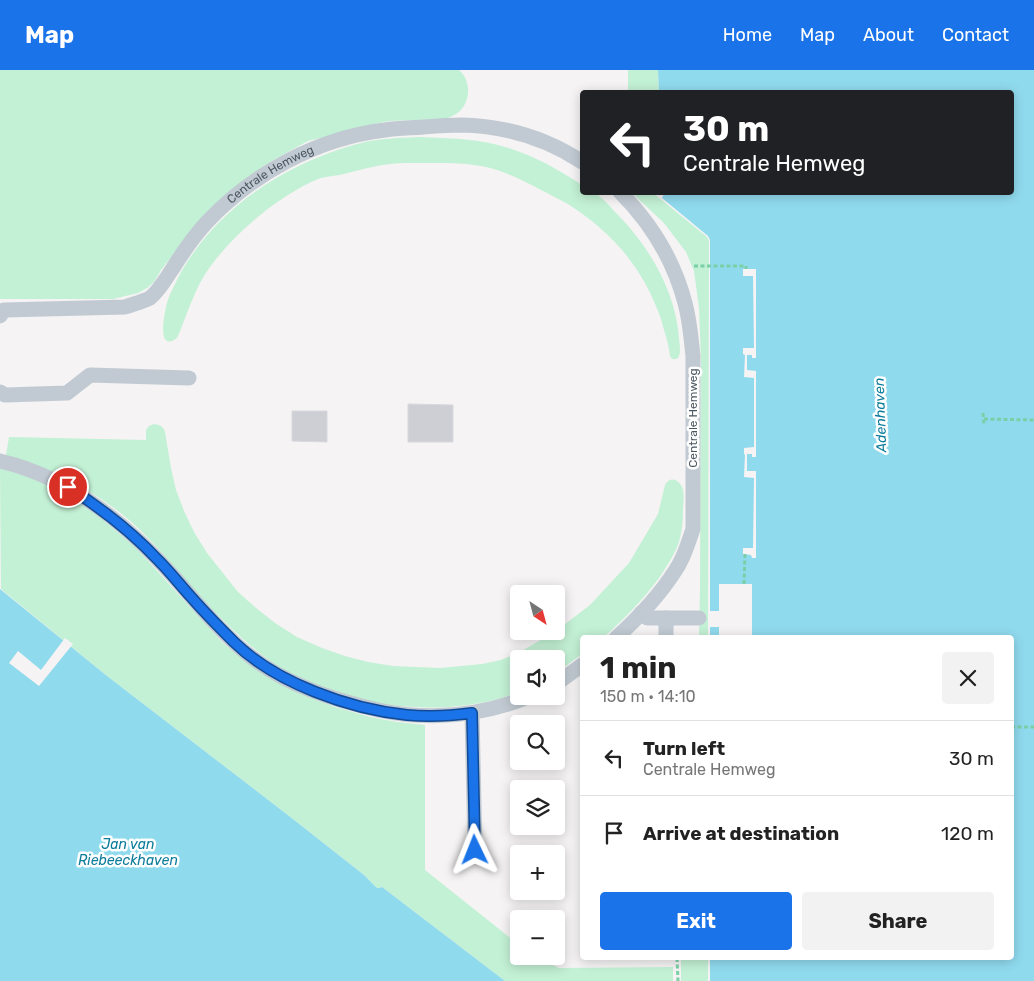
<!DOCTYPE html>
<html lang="en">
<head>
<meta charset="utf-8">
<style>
  body { margin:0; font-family:Rubik,sans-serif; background:#f2f2f2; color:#222; height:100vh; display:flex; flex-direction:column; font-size:19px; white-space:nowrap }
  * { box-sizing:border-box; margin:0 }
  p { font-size:16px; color:#767676 }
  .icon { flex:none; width:28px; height:28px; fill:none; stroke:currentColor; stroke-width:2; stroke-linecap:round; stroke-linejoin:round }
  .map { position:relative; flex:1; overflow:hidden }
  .drawer { position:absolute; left:580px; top:565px; width:434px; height:325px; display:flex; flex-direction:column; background:#fff; border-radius:5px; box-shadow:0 2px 12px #0003 }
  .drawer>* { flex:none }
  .guide { position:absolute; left:580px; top:20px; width:434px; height:105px; border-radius:5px; box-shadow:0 2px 12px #0003; background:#202124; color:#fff; overflow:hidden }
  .needle { width:32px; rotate:144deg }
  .fabs { position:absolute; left:510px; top:515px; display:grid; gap:10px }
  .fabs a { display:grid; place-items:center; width:55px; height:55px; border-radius:5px; background:#fff; box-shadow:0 2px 12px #0003; font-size:25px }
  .pin { position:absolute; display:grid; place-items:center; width:42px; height:42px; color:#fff; margin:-21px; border:2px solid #fff; border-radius:50%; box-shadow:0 1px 5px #0007 }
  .me { position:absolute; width:55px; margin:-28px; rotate:358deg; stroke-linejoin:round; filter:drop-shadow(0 0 4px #0008) }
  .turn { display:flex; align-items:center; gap:18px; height:105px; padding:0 20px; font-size:22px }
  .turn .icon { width:65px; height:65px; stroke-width:2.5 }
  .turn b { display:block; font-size:35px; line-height:42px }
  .round { display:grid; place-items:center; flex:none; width:52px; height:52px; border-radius:5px; background:#f2f2f2 }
  .overview { display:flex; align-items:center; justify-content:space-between; height:85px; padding:0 20px }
  h1 { font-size:30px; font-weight:700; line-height:38px }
  .action { display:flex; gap:10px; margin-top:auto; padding:10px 20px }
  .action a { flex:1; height:58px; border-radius:5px; background:#1a73e8; color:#fff; font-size:20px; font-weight:700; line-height:58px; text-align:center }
  .action a+a { background:#f2f2f2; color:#222 }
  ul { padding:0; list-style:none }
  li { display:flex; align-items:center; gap:15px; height:75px; padding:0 20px; border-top:1px solid #e0e0e0 }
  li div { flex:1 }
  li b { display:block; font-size:19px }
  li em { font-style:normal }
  header { display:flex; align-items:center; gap:30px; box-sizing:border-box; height:70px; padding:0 25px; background:#1a73e8; color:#fff }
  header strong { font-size:24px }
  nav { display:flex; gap:28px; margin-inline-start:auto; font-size:18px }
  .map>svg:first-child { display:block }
</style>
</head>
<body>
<header>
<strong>Map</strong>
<nav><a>Home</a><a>Map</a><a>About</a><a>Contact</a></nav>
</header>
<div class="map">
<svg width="1034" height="911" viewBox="0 0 1034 911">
  <rect width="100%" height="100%" fill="#f5f3f3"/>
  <path fill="#c3f1d5" d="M 0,0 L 459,0 C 471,10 471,30 460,41 C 455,45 451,47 445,49 L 388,51 L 308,71 L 286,83 L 265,95 L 180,176 L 161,200 L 154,212 L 147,218 L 138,223 L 113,229 L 0,229 Z
    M 628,0 L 658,0 L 659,22 L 628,22 Z
    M 417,67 C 444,68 472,68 498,75 C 529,83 556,98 582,115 L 582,122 C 586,122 591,122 594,123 C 600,125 610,136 614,141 C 648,174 676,221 679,269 C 680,276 681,283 678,288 C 674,290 672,290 670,286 C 669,274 664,261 661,249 C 644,201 617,167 574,138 C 564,131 552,126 541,120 C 524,111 505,101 486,97 C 468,93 451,93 433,93 C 414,93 395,92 377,96 C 366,98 355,101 344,104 C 335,106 326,106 318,109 C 277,126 227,169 204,206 C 192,226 186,248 177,268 C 157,283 164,246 166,237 C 168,227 174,216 179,206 C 214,141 280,97 350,76 C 372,69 394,68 417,67 Z
    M 632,123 L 653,123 L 707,167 L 709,171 L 708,567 L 699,567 L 700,519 L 701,290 L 699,238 L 694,201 L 686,182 L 664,153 Z
    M 154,354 C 160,355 163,356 165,362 L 171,398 L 176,420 L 184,441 L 194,462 L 207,483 L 238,522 L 256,538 L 275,553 L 297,567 L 322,578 L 345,586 L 368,592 L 393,596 L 440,598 L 482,594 L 501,590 L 520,582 L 556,561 L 590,535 L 629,493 L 658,444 L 665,415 C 670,406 678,409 682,417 C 685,423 683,434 683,440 C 683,452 682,463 678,475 C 673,487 666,497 659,508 C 643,530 624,549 604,567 L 582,568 L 582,584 L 556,603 L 556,589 L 519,589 L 519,622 C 450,649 356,639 291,604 C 269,592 249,575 231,558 C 221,548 211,539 202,528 C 175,499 150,465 118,441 C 85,415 45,401 6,385 L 9,367 L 146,370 L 146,360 L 149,356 Z
    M 0,398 L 29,407 L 52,417 L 78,432 L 102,449 L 136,478 L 222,572 L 247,593 L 301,624 L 335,637 L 370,647 L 397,652 L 425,655 L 425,800 L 519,875 L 519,886 L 535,886 L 559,898 L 673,897 L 673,911 L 505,911 L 382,817 L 379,818 L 377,818 L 364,805 L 289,746 L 107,606 L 1,519 Z
    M 681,888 L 708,888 L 708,911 L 681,911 Z"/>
  <path fill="#90daee" d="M 658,0 L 1034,0 L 1034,911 L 710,911 L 710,888 L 1011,888 L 1011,568 L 710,567 L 710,170 L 708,166 L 662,128 L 665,122 L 1011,122 L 1011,22 L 659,22 Z
    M 0,519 L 107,606 L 289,746 L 364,805 L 377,818 L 379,818 L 382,817 L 505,911 L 0,911 Z"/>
  <path fill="#f5f3f3" d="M 743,199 L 756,199 L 756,288 L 752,288 L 752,285 L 747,285 L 747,300 L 756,301 L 756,387 L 752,387 L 752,384 L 747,384 L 747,401 L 756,401 L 756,488 L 752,488 L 751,485 L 743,484 L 743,478 L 753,478 L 754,408 L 744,407 L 745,385 L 744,384 L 744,378 L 754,377 L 754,308 L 744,307 L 745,285 L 743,284 L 743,278 L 754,278 L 753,206 L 743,206 Z
    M 719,514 L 752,514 L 752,567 L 719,567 L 719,557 L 708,557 L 708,541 L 719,541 Z
    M 65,568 L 73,574 L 39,616 L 9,593 L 18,581 L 41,600 Z"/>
  <path fill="#cdcfd5" stroke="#d7d9de" d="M 408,334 L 453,335 L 453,372 L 408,372 Z
    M 292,341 L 327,341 L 327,372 L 292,371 Z"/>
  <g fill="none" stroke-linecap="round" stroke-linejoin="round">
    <path stroke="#7ad0a6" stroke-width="3" stroke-dasharray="4 2.5" stroke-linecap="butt" d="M 694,196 L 746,196 L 746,199
      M 983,343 L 984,356
      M 984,349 L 1034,350
      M 744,514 L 745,484
      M 1011,657 L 1034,657
      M 677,888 L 678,911
      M 707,888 L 743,888"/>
    <g stroke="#c1cad2" stroke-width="15">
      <path id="s1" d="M 0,246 L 4,240 L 125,237 C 133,234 142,232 150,228 C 160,220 166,208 173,198 C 183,182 194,166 207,152 C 253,103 318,68 385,60 C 398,58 411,58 423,57 C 436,56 449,55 461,55 C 505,56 546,68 582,92"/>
      <path d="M 0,322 L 5,325 L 67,323 L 90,305 L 189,308"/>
      <path d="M 0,391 C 70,407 127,454 174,507 C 198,534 221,563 250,586 C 286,615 333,630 378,640 C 431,651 480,647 530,626"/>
      <path d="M 641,543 L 647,548 L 699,548"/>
      <path d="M 666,548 L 666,568"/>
      <path d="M 616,568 C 638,548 659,526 675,501 C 684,489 688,473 693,459 L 693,286 C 691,269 690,251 685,233 C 674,191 651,153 620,122"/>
      <path d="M 556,614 L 582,595"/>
      <path d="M 472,643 L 475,780"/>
    </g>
  </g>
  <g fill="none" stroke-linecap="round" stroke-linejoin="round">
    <g stroke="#114b97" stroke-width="12">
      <path id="route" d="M 68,417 C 101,438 132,462 159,491 C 171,503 181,516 192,528 C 205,543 220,558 234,572 C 276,613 349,639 407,645 C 429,647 450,646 472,643 L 475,780"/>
    </g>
    <use href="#route" stroke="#1a73e8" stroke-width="9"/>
  </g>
  <g text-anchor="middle" stroke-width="5" stroke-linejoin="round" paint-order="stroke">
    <g font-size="12" fill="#4a5661" stroke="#fff">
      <text dy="4" stroke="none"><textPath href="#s1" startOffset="330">Centrale Hemweg</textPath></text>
      <text transform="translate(693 348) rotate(-90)" y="4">Centrale Hemweg</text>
    </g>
    <g font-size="14" font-style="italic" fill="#0c7c9b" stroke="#fff">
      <text transform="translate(880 345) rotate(-92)" y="5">Adenhaven</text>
      <text x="128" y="779">Jan van<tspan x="128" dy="16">Riebeeckhaven</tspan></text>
    </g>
  </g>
</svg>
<div class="fabs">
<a><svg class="needle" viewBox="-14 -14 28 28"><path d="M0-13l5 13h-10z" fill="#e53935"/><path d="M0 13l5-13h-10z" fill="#767676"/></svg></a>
<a><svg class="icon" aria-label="sound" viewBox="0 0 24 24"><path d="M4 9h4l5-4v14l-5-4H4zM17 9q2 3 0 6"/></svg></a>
<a><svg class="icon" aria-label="search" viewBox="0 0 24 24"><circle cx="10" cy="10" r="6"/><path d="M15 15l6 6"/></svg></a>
<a><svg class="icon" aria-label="layers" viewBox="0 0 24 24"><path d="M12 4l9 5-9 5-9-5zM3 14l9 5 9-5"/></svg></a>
<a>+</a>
<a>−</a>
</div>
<div class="pin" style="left:68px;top:417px;background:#d93025"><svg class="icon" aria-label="arrive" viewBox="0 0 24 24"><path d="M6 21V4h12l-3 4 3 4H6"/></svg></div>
<svg class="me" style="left:475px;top:780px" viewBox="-20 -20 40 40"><path d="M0-17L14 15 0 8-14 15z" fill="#1a73e8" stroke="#fff" stroke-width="4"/></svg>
<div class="guide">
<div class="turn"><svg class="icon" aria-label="left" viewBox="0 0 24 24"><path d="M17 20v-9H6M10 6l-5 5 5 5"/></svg><div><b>30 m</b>Centrale Hemweg</div></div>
</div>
<section class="drawer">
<div class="overview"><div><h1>1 min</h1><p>150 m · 14:10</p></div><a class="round"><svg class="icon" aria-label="close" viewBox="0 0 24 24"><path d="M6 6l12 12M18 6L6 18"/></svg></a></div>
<ul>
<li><svg class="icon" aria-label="left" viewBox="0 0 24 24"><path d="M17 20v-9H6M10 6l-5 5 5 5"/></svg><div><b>Turn left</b><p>Centrale Hemweg</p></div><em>30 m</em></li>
<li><svg class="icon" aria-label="arrive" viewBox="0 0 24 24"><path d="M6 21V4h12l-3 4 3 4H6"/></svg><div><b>Arrive at destination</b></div><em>120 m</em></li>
</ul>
<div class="action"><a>Exit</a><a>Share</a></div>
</section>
</div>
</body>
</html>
